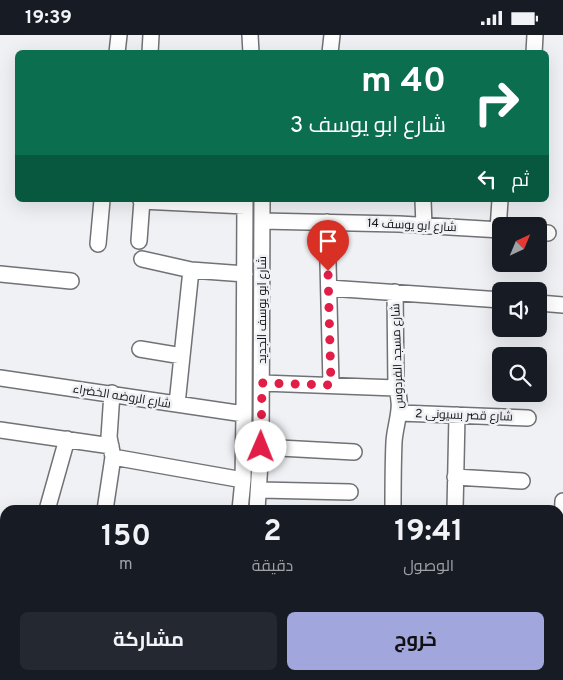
<!DOCTYPE html>
<html lang="ar">
<head>
<meta charset="utf-8">
<style>
  body { margin:0; font-family:Overpass,Cairo,sans-serif; background:#242831; color:#f1f3f6; direction:rtl; height:100vh; display:flex; flex-direction:column; font-size:19px; white-space:nowrap }
  * { box-sizing:border-box; margin:0 }
  p { font-size:16px; color:#9ea1a6 }
  .icon { flex:none; width:28px; height:28px; fill:none; stroke:currentColor; stroke-width:2; stroke-linecap:round; stroke-linejoin:round }
  .map { position:relative; flex:1; overflow:hidden; direction:ltr }
  .drawer { position:absolute; left:0px; top:470px; width:564px; height:175px; display:flex; flex-direction:column; background:#171b24; border-radius:15px 15px 0 0; box-shadow:0 5px 20px #0002; direction:rtl }
  .drawer>* { flex:none }
  .top-card { position:absolute; left:15px; top:15px; width:534px; height:152px; border-radius:8px; box-shadow:0 5px 20px #0002; direction:rtl; background:#0b6e4f; color:#fff; overflow:hidden }
  .needle { width:32px; rotate:44deg }
  .fabs { position:absolute; left:492px; top:182px; display:grid; gap:10px }
  .fabs a { display:grid; place-items:center; width:55px; height:55px; border-radius:8px; background:#171b24; box-shadow:0 5px 20px #0002; font-size:25px }
  .pin { position:absolute; display:grid; place-items:center; width:42px; height:42px; color:#fff; margin:-51px -21px; border-radius:50% 50% 50% 0; rotate:-45deg; box-shadow:0 0 5px #0007 }
  .pin .icon { rotate:45deg }
  .me { position:absolute; width:55px; margin:-28px; rotate:1deg; stroke-linejoin:round; filter:drop-shadow(0 0 4px #0008) }
  .turn { display:flex; align-items:center; gap:18px; height:105px; padding:0 20px; font-size:22px }
  .turn .icon { width:65px; height:65px; stroke-width:2.5 }
  .turn b { display:block; font-size:35px; line-height:42px }
  .then { display:flex; align-items:center; height:48px; padding:0 20px; background:#0003; gap:10px; font-size:19px }
  .eta { display:flex; justify-content:space-evenly; align-items:center; height:85px; text-align:center }
  .eta b { font-size:30px; font-weight:700; line-height:35px }
  .primary-button { display:flex; gap:10px; margin-top:auto; padding:10px 20px }
  .primary-button a { flex:1; height:58px; border-radius:8px; background:#a1a6dc; color:#111; font-size:20px; font-weight:700; line-height:58px; text-align:center }
  .primary-button a+a { background:#242831; color:#f1f3f6 }
  .status { display:flex; justify-content:space-between; align-items:center; height:35px; padding:0 25px; background:#171b24; direction:ltr }
  .status svg { height:14px; fill:currentColor }
  .map>svg:first-child { display:block }
</style>
</head>
<body>
<div class="status"><b>19:39</b><svg viewBox="0 0 49 12"><path d="M0 12V9h3v3zM5 12V6h3v6zM10 12V3h3v9zM15 12V0h3v12zM26 1h20v11H26zM47 4h2v5h-2z"/></svg></div>
<div class="map">
<svg width="563" height="645" viewBox="0 0 563 645">
  <rect width="100%" height="100%" fill="#eff1f5"/>
  <g fill="none" stroke-linecap="round" stroke-linejoin="round">
    <g stroke="#717276" stroke-width="18">
      <path id="minor" d="M 250,0 L 251,18
        M 117,18 L 119,0
        M 150,18 L 151,0
        M 330,18 L 332,0
        M 534,18 L 535,0
        M 423,165 L 424,191
        M 141,166 L 245,171
        M 262,186 L 399,189 L 501,195
        M 327,187 L 331,349
        M 498,195 L 500,165
        M 539,198 L 548,198
        M 139,206 L 142,165
        M 98,209 L 102,165
        M 142,224 L 191,235 L 245,239
        M 0,239 L 71,246
        M 329,253 L 501,265
        M 539,268 L 563,270
        M 140,314 L 182,321
        M 0,343 L 244,379
        M 262,348 L 396,353
        M 177,369 L 191,235
        M 400,378 L 528,383
        M 0,395 L 111,411
        M 261,412 L 354,417
        M 113,422 L 243,445
        M 455,442 L 522,446
        M 260,455 L 350,457
        M 47,475 L 67,404
        M 105,475 L 113,422 L 109,402 L 112,358
        M 240,475 L 243,445 L 244,379 L 245,165
        M 257,475 L 261,412 L 262,165
        M 393,475 C 393,453 393,430 394,407 C 395,389 404,371 396,353 L 395,257
        M 455,475 L 457,380
        M 0,530 L 5,531
        M 559,557 L 563,466
        M 559,611 L 563,611
        M 550,640 L 556,645
        M 23,645 L 23,640
        M 81,645 L 82,640
        M 148,645 L 149,640
        M 223,645 L 224,640
        M 238,645 L 239,640
        M 390,645 L 391,640
        M 456,645 L 456,640"/>
    </g>
    <use href="#minor" stroke="#fff" stroke-width="15"/>
  </g>
  <g fill="none" stroke-linecap="round" stroke-linejoin="round">
    <path stroke="#e11d48" stroke-width="9" stroke-dasharray="0 16.2" d="M 261,412 L 262,348 L 331,350 L 328,236"/>
  </g>
  <g text-anchor="middle" stroke-width="5" stroke-linejoin="round" paint-order="stroke">
    <g font-size="12" fill="#101011" stroke="#eff1f5">
      <text transform="translate(412 190) rotate(3)" y="4">شارع ابو يوسف 14</text>
      <text transform="translate(262 275) rotate(-90)" y="4">شارع ابو يوسف الجديد</text>
      <text transform="translate(397 321) rotate(-92)" y="4">شارع مسجد الفردوس</text>
      <text transform="translate(122 361) rotate(9)" y="4">شارع الروضه الخضراء</text>
      <text transform="translate(464 380) rotate(2)" y="4">شارع قصر بسيونى 2</text>
    </g>
  </g>
</svg>
<div class="fabs">
<a><svg class="needle" viewBox="-14 -14 28 28"><path d="M0-13l5 13h-10z" fill="#e53935"/><path d="M0 13l5-13h-10z" fill="#9ea1a6"/></svg></a>
<a><svg class="icon" aria-label="sound" viewBox="0 0 24 24"><path d="M4 9h4l5-4v14l-5-4H4zM17 9q2 3 0 6"/></svg></a>
<a><svg class="icon" aria-label="search" viewBox="0 0 24 24"><circle cx="10" cy="10" r="6"/><path d="M15 15l6 6"/></svg></a>
</div>
<div class="pin" style="left:328px;top:236px;background:#d93025"><svg class="icon" aria-label="arrive" viewBox="0 0 24 24"><path d="M6 21V4h12l-3 4 3 4H6"/></svg></div>
<svg class="me" style="left:261px;top:412px" viewBox="-20 -20 40 40"><circle r="19" fill="#fff"/><path d="M0-13L10 11 0 6-10 11z" fill="#e11d48"/></svg>
<div class="top-card">
<div class="turn"><svg class="icon" aria-label="right" viewBox="0 0 24 24"><path d="M7 20v-9h11M14 6l5 5-5 5"/></svg><div><b>40 m</b>شارع ابو يوسف 3</div></div>
<div class="then">ثم<svg class="icon" aria-label="left" viewBox="0 0 24 24"><path d="M17 20v-9H6M10 6l-5 5 5 5"/></svg></div>
</div>
<section class="drawer">
<div class="eta">
<div><b>19:41</b><p>الوصول</p></div>
<div><b>2</b><p>دقيقة</p></div>
<div><b>150</b><p>m</p></div>
</div>
<div class="primary-button"><a>خروج</a><a>مشاركة</a></div>
</section>
</div>
</body>
</html>
